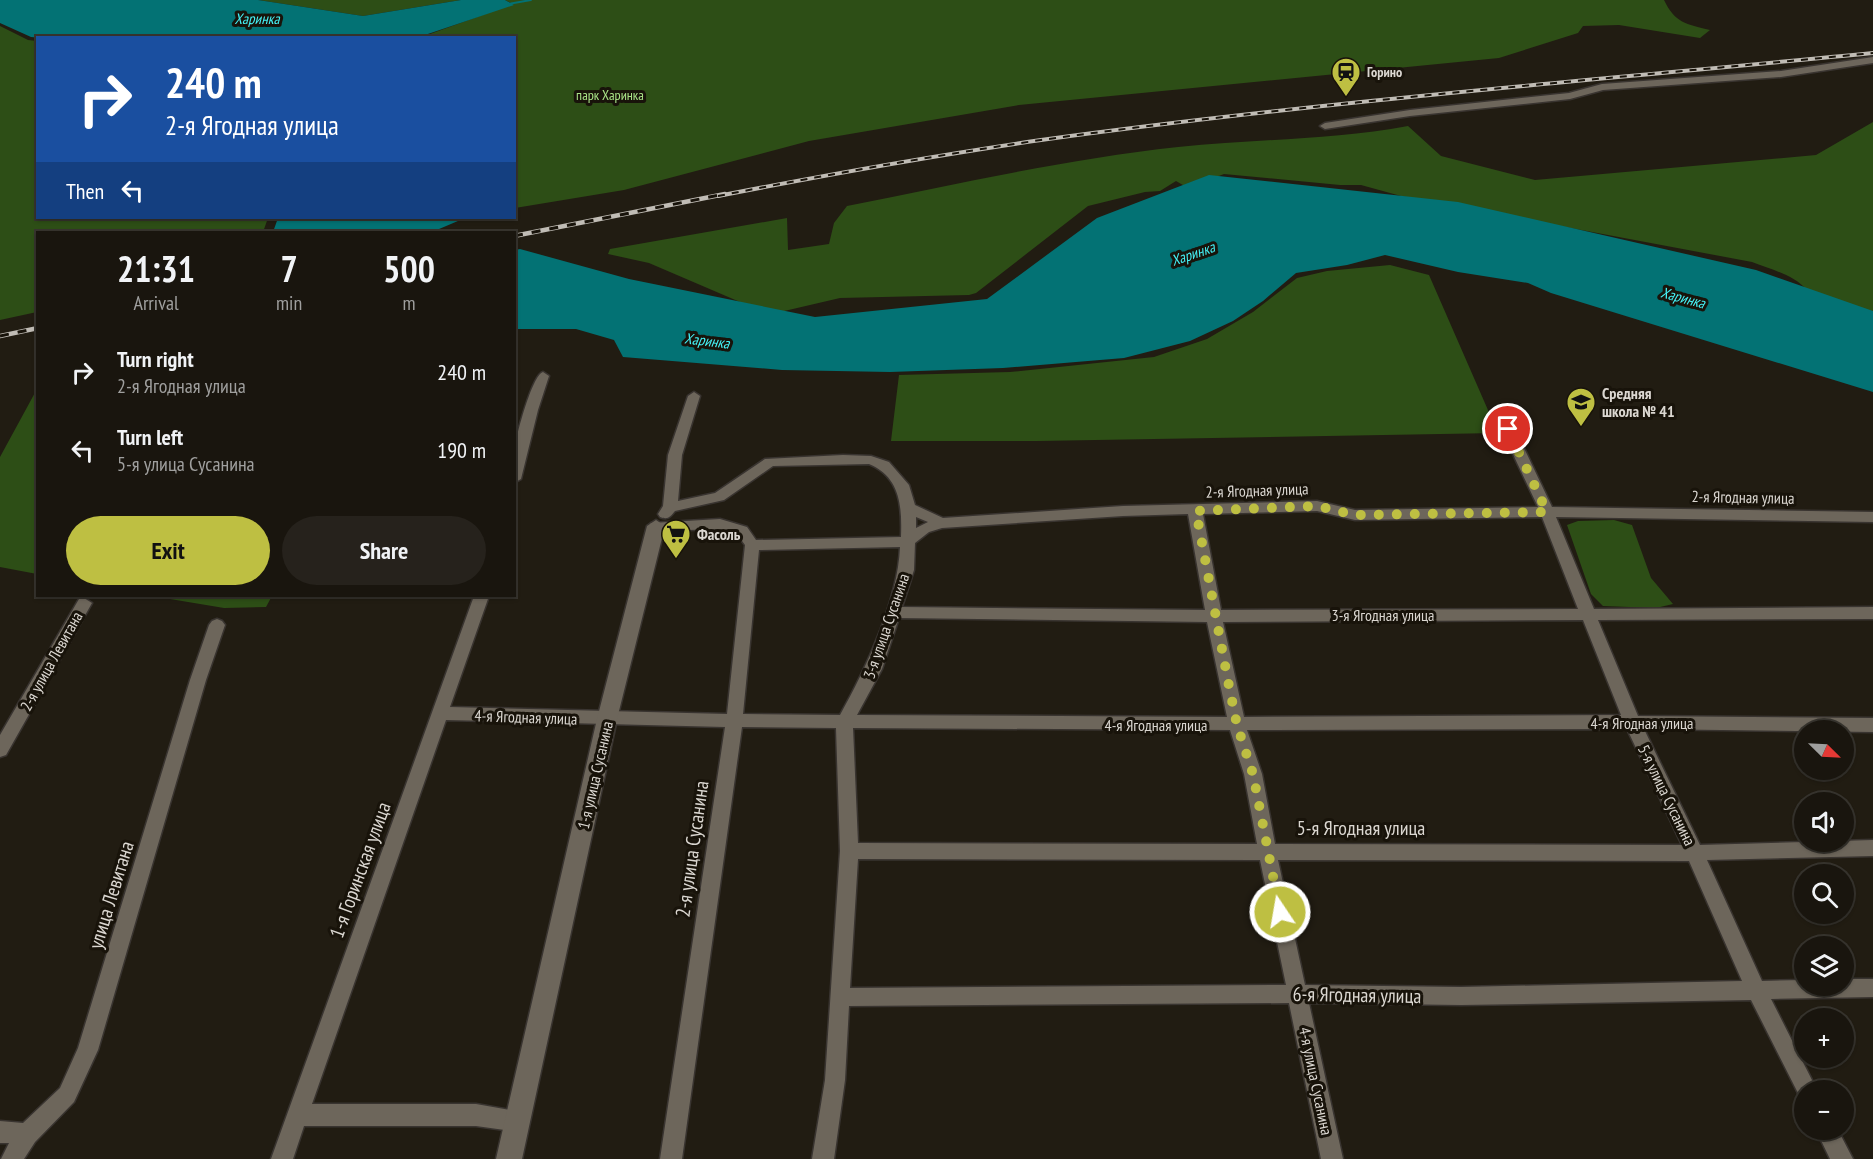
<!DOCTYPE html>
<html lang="en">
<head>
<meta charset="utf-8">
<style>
  body { margin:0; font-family:"PT Sans Narrow",sans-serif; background:#26221c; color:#f1f3f6; height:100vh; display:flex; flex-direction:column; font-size:22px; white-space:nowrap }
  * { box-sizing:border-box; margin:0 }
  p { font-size:20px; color:#9f9f9e }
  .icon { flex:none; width:33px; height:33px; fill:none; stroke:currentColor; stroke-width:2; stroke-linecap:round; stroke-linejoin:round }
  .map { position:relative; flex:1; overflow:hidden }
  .drawer { position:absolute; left:36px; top:231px; width:480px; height:366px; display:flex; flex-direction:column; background:#19150e; border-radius:0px; box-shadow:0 2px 4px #0004,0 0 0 2px #37342e }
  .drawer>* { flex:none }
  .banner { position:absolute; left:36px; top:36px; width:480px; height:183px; border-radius:0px; box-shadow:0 2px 4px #0004,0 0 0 2px #37342e; background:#1a4fa0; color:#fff; overflow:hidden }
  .needle { width:39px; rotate:114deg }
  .tools { position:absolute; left:1794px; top:720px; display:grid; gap:12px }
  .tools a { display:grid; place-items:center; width:60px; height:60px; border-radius:50%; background:#19150e; box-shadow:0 2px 4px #0004,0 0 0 2px #37342e; font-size:30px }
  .pin { position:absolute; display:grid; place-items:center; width:51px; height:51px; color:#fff; margin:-26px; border:3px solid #fff; border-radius:50%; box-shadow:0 2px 6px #0007 }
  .me { position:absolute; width:66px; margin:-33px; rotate:348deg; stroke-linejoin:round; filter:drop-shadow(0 0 4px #0008) }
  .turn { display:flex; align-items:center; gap:21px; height:126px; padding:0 30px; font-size:27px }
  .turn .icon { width:78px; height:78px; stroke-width:2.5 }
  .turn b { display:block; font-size:42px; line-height:51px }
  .then { display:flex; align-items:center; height:57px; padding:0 30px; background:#0003; gap:12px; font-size:22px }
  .eta { display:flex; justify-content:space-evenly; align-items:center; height:102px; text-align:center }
  .eta b { font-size:36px; font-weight:700; line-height:42px }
  .primary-button { display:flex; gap:12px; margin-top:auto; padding:12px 30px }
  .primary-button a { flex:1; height:69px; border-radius:36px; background:#bebf42; color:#111; font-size:24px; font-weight:700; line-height:69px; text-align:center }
  .primary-button a+a { background:#26221c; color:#f1f3f6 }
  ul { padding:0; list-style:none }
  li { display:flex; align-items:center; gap:18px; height:78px; padding:0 30px }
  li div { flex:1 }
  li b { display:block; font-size:22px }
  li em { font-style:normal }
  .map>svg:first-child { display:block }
</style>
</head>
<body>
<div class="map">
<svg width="1873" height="1159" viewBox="0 0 1873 1159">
  <rect width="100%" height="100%" fill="#211c12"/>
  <path fill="#2d4e16" d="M 258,0 L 461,0 L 363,16 Z
    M 505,0 L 1664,0 C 1675,23 1686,24 1710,30 L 1700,38 L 1619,25 L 1583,26 L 1578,33 L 1499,58 L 1019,105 L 809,141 L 624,190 L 515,208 L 514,38 L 419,38 L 513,4 Z
    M 0,26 L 28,40 L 37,41 L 38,218 L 268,218 L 263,232 L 38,232 L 37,312 L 0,320 Z
    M 1873,122 L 1873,319 L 1807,290 C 1794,275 1770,269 1752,262 L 1401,196 L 1361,185 L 1340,185 L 1224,174 L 1188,188 L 1176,181 L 1160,191 L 1145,192 L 1088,206 L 976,293 L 969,295 L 840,298 L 780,312 L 761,311 L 649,263 L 608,254 L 610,249 L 787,218 L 788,250 L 829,244 L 834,223 L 847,206 C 957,184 1067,159 1178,147 C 1255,139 1332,140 1408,126 L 1441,156 L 1535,180 L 1816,155 Z
    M 1390,265 L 1429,275 L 1498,433 L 1037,441 L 891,441 L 899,375 L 1010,372 L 1154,357 L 1207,339 L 1253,312 L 1297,278 L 1327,271 Z
    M 37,389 L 37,574 L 0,567 L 0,457 Z
    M 1614,520 L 1632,525 L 1651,578 L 1673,604 L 1656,608 L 1603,606 L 1591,594 L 1567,525 L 1578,521 Z
    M 152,596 L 272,596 L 266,607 L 224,608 Z"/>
  <path fill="#037274" d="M 0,0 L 258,0 L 363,16 L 461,0 L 505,0 L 514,5 L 419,37 L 41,38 L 31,37 L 0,23 Z
    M 1209,175 L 1458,202 L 1756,270 L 1873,311 L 1873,392 L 1551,293 L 1528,283 L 1458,272 L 1385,255 L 1347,265 L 1296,273 L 1263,301 L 1233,321 L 1190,341 L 1124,358 L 1003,368 L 890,372 L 782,370 L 623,357 L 614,340 L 576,329 L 515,329 L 515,250 L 520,249 L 629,279 L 815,317 L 987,299 L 1097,218 Z
    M 278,218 L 465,218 L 432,232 L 273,232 Z"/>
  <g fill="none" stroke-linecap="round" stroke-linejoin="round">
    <path stroke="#037274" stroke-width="2" d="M 508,4 L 531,0"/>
    <g stroke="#393430" stroke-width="3">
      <path id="street" d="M 1873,57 L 1873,63 L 1781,77 L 1603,90 L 1570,99 L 1410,116 L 1325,129 L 1320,126 L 1325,123 L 1410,110 L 1569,93 L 1602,84 L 1781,71 Z
        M 543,372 L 549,376 L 538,410 L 521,479 L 514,483 C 514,473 513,461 514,450 C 516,437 532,375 543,372 Z
        M 694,392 L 700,396 L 682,455 L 678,501 L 715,493 L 765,459 L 843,455 L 871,456 L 889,462 L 909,485 L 915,505 L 943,518 L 1123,506 L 1317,501 L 1355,510 L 1538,507 L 1501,429 L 1508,425 L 1515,429 L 1552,507 L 1873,512 L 1873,522 L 1556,517 L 1594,609 L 1873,607 L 1873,619 L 1598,620 L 1638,716 L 1873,718 L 1873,732 L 1644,729 L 1700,845 L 1873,840 L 1873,856 L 1707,860 L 1762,981 L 1804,980 L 1804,986 L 1844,986 L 1844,979 L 1873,979 L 1873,997 L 1771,999 L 1817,1090 L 1804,1090 L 1804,1099 L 1800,1097 L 1751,1000 L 1461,1005 L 1309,1003 L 1343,1159 L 1321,1159 L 1289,1003 L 849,1006 L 845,1080 L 834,1159 L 812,1159 L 825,1080 L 840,851 L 836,728 L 742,727 L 682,1159 L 660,1159 L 725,727 L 446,720 L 312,1104 L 476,1104 L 526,1113 L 529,1121 L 526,1129 L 518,1132 L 476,1126 L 304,1126 L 293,1159 L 271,1159 L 474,596 L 489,596 L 450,707 L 727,714 L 745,545 L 737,534 L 720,529 L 656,531 L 649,526 L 651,523 L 720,519 L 747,527 L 756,540 L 901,537 C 902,508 901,477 869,464 L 773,466 L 724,500 L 675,511 C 670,517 668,520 660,517 L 658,514 L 663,506 L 668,455 L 688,396 ZM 1317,511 L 1355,520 L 1542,517 L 1578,609 L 1221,610 L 1203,514 ZM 1188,514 L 1205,610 L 902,607 L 914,570 L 915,543 L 929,532 L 942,528 L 1123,516 ZM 916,517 L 928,522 L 916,528 ZM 900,547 C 898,600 866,669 840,715 L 743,714 L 759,550 ZM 899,618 L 1207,622 L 1227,717 L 857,715 L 882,669 ZM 1583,620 L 1621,715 L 1244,717 L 1223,622 ZM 853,728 L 1230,730 L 1244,774 L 1257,844 L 858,843 ZM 1627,729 L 1682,845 L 1275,844 L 1262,774 L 1247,730 ZM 858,859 L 1260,860 L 1286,985 L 850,988 ZM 1278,860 L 1689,861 L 1742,981 L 1461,987 L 1305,985 Z
        M 84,598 L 92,603 L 6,755 L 0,757 L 0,735 L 79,599 Z
        M 217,619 L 222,621 L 225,625 L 206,680 L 98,1050 L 74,1102 L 35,1142 L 24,1159 L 1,1159 L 9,1143 L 0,1143 L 0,1121 L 23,1123 L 60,1088 L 78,1048 L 190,680 L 209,625 L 212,621 Z
        M 1816,1130 L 1838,1130 L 1853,1159 L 1830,1159 Z"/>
    </g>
    <g stroke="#393430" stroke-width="3">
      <path id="secondary" d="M 656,520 L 665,526 L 617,719 L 522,1159 L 496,1159 L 597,719 L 647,526 Z"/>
    </g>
    <use href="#street" fill="#6d665b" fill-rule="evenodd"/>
    <use href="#secondary" fill="#6d665b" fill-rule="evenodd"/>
    <g stroke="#c0bcb5" stroke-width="4">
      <path id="rail-far1" d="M 718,196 C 825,175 932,156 1041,140 C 1317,102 1596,80 1873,53"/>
    </g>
    <g stroke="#c0bcb5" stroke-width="4.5">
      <path id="rail" d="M 514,236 L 725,194
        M 0,336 L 38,328"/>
    </g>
    <use href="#rail-far1" stroke="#18130a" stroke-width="2" stroke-dasharray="7" stroke-linecap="butt"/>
    <use href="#rail" stroke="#18130a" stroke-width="3" stroke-dasharray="9" stroke-linecap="butt"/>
  </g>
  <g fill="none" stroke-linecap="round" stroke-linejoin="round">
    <path stroke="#bebf42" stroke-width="10" stroke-dasharray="0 18" d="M 1280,912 L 1253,774 L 1237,725 L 1228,681 L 1196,511 L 1317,506 L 1355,515 L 1547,512 L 1508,429"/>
  </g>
  <defs>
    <g id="station-pin" transform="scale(1.5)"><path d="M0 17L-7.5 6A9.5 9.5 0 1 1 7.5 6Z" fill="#bebf42" stroke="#18130a"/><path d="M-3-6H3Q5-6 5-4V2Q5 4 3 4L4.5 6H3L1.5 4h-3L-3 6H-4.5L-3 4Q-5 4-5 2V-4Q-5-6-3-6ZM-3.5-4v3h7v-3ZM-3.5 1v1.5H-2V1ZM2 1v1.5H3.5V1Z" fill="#111"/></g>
    <g id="school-pin" transform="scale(1.5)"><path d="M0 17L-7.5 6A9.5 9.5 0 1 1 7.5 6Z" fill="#bebf42" stroke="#18130a"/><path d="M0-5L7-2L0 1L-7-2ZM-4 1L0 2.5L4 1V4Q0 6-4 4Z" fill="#111"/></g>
    <g id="supermarket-pin" transform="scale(1.5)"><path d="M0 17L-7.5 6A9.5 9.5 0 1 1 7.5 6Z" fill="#bebf42" stroke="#18130a"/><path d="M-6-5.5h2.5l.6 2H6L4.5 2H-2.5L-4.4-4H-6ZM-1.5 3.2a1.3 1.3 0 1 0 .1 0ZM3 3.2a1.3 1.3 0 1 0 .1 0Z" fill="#111"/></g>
  </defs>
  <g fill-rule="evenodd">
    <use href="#station-pin" x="1346" y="72"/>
    <use href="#school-pin" x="1581" y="402"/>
    <use href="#supermarket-pin" x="676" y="534"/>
  </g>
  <g text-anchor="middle" stroke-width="6" stroke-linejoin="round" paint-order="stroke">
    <g font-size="14" font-weight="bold" fill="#dbd7d1" stroke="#18130a" text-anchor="start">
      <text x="1367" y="77">Горино</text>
    </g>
    <g font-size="14" fill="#a9e387" stroke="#18130a">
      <text x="610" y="100">парк Харинка</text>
    </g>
    <g font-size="15" font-style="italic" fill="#45f2f6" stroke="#18130a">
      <text x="257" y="24">Харинка</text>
      <text transform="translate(1193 254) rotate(-19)" y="5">Харинка</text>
      <text transform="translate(1683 298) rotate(15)" y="5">Харинка</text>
      <text transform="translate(707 341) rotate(7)" y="5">Харинка</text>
    </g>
    <g font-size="16" font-weight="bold" fill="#dbd7d1" stroke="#18130a" text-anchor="start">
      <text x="1602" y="399">Средняя<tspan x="1602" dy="18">школа № 41</tspan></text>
      <text x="697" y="540">Фасоль</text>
    </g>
    <g font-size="16" fill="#dbd7d1" stroke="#18130a">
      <text transform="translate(1257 490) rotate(-2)" y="6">2-я Ягодная улица</text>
      <text transform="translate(1743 497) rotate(1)" y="6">2-я Ягодная улица</text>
      <text x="1383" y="621">3-я Ягодная улица</text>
      <text transform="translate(886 626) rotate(-71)" y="6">3-я улица Сусанина</text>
      <text transform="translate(51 661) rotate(-61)" y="6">2-я улица Левитана</text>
      <text transform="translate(526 717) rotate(2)" y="6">4-я Ягодная улица</text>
      <text x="1642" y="729">4-я Ягодная улица</text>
      <text x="1156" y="731">4-я Ягодная улица</text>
      <text transform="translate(595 775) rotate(-77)" y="6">1-я улица Сусанина</text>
      <text transform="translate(1667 795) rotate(64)" y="6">5-я улица Сусанина</text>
      <text transform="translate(1316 1081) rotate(78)" y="6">4-я улица Сусанина</text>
    </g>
    <g font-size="20" fill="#dbd7d1" stroke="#18130a">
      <text x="1361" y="835">5-я Ягодная улица</text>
      <text transform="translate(692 849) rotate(-82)" y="7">2-я улица Сусанина</text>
      <text transform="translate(360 870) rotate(-70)" y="7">1-я Горинская улица</text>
      <text transform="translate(111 895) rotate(-73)" y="7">улица Левитана</text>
      <text transform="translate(1357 995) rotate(1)" y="7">6-я Ягодная улица</text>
    </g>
  </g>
</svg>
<div class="tools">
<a><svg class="needle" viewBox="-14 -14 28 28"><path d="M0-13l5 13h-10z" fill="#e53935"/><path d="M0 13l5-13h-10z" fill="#9f9f9e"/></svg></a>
<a><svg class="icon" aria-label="sound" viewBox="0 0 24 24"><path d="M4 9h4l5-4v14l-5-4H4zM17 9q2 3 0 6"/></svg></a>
<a><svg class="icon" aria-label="search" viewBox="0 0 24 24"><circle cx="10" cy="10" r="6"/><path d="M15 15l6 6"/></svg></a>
<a><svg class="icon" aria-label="layers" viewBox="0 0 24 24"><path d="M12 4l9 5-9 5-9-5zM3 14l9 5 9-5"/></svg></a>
<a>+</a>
<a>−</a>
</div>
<div class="pin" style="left:1508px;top:429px;background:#d93025"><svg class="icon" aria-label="arrive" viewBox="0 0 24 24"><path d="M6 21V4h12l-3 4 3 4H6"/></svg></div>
<svg class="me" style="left:1280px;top:912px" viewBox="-20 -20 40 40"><circle r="17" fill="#bebf42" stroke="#fff" stroke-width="3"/><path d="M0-11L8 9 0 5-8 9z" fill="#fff"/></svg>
<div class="banner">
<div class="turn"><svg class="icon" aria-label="right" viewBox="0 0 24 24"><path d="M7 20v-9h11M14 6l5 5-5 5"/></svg><div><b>240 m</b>2-я Ягодная улица</div></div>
<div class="then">Then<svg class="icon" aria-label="left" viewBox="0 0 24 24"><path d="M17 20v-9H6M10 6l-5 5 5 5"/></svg></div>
</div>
<section class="drawer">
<div class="eta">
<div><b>21:31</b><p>Arrival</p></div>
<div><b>7</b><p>min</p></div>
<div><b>500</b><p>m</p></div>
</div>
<ul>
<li><svg class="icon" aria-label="right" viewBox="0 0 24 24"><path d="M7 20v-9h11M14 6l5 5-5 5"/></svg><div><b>Turn right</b><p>2-я Ягодная улица</p></div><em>240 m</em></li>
<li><svg class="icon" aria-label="left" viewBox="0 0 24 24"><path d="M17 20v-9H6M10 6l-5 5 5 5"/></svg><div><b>Turn left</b><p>5-я улица Сусанина</p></div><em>190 m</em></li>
</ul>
<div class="primary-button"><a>Exit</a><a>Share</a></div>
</section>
</div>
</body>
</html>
